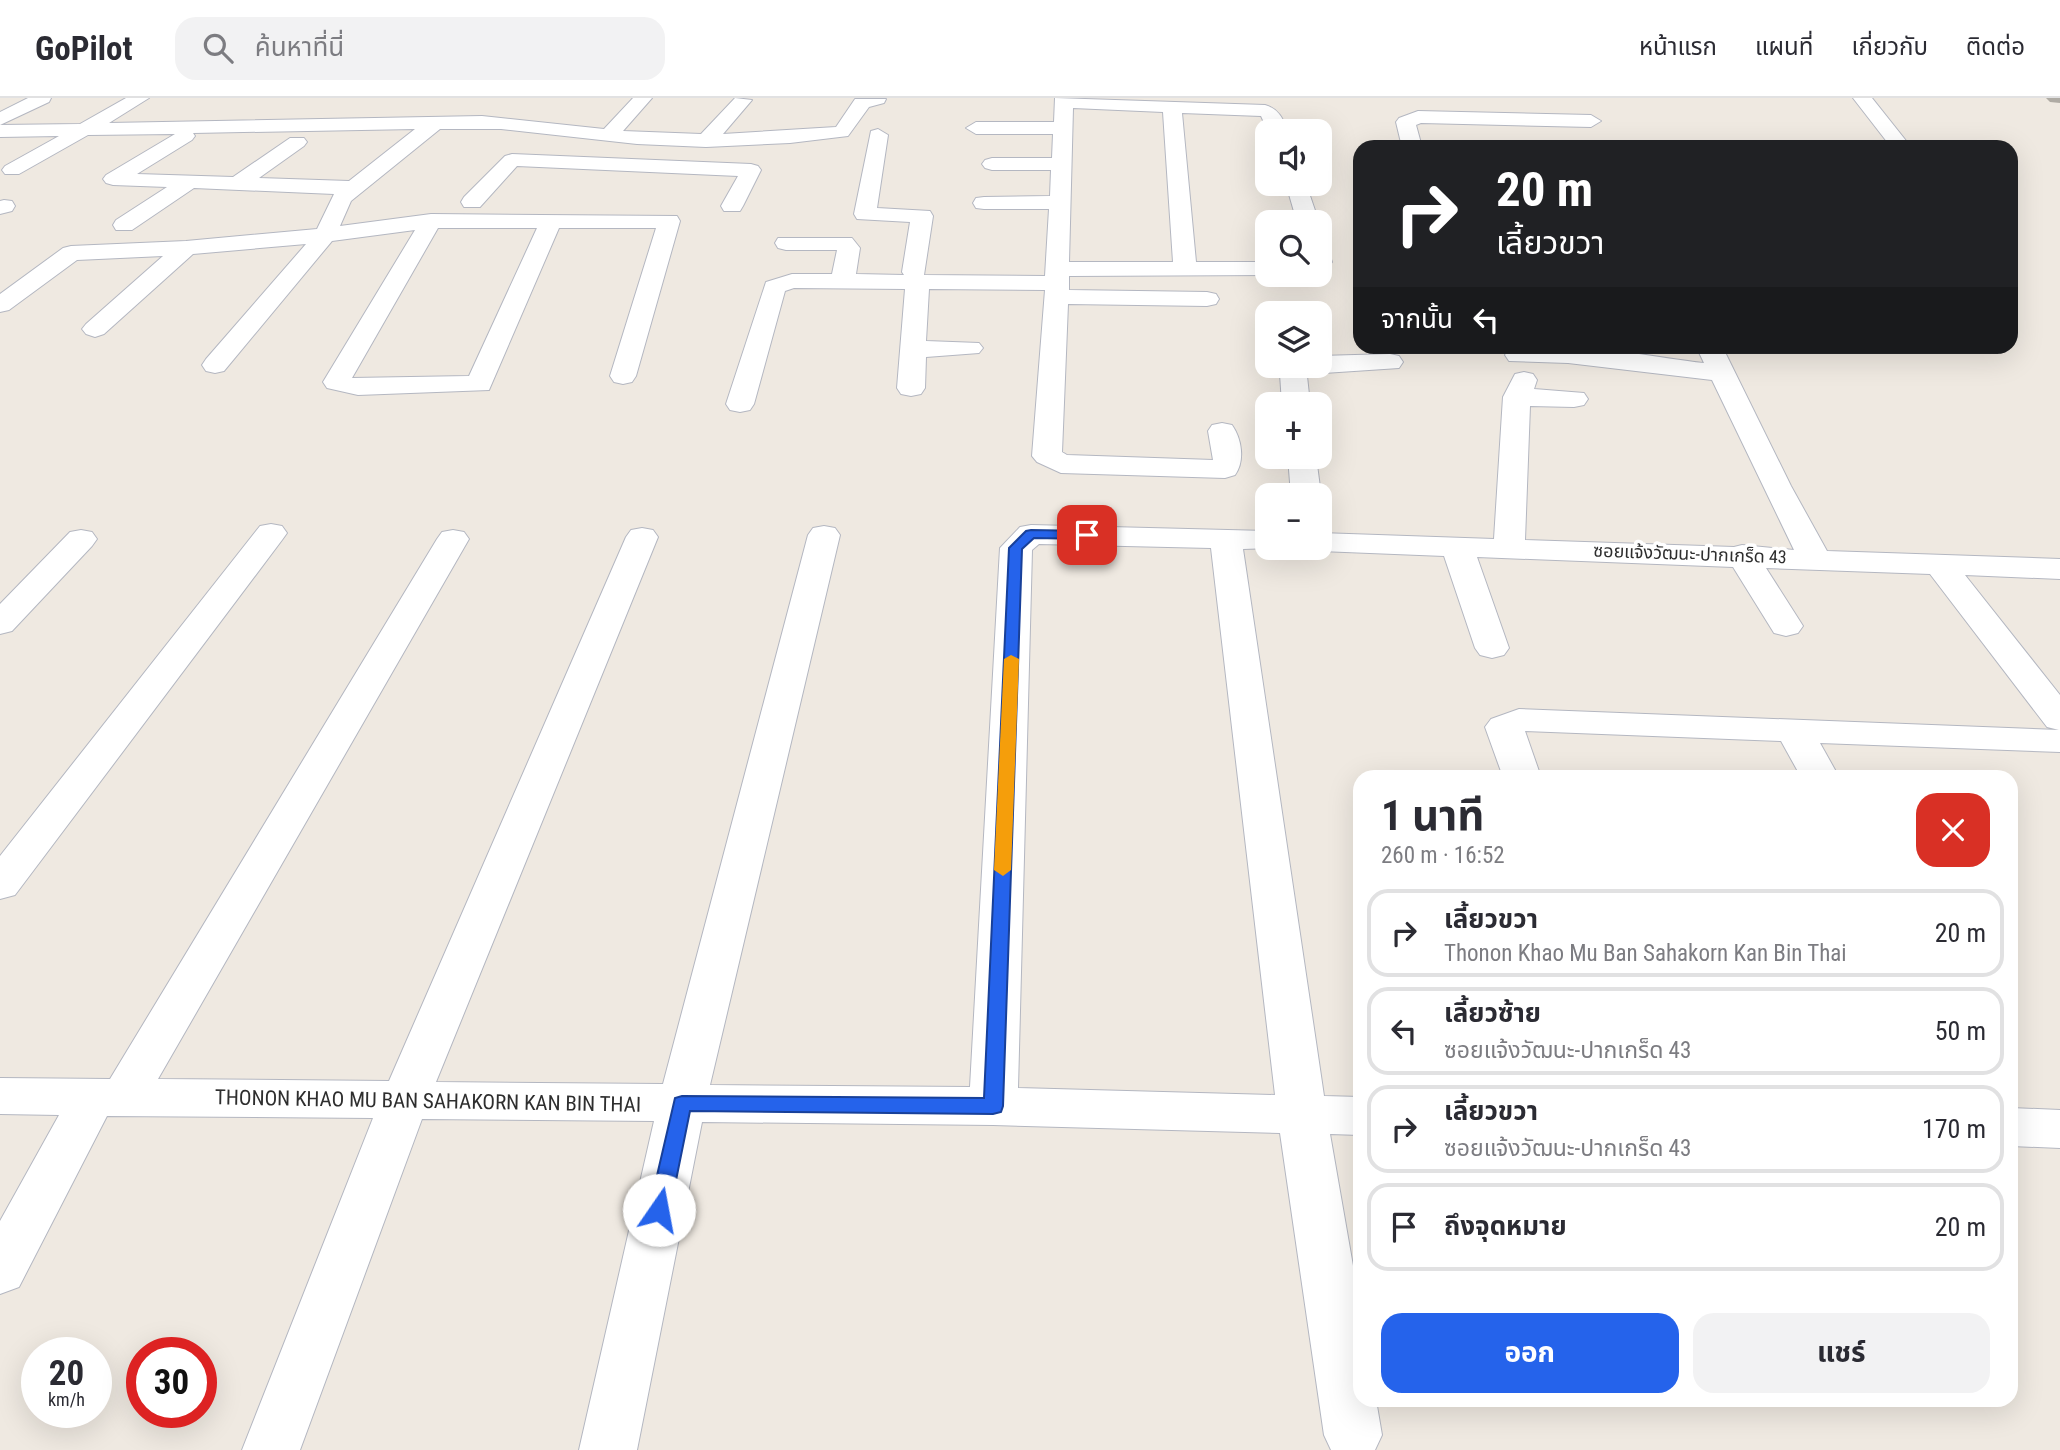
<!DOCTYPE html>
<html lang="th">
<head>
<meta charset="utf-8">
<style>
  body { margin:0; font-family:"Roboto Condensed","Noto Sans Thai",sans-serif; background:#f2f2f3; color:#2b2b33; height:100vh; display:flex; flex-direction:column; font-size:26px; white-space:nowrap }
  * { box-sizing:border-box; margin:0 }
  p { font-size:23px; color:#7c7c81 }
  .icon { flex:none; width:38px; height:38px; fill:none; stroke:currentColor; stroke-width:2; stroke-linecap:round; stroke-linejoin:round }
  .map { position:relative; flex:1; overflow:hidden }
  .details { position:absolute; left:1353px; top:672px; width:665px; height:637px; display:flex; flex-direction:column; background:#fff; border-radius:21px; box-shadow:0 7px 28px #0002 }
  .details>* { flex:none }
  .top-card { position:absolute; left:1353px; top:42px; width:665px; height:214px; border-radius:21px; box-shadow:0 7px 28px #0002; background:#202124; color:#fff; overflow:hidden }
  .buttons { position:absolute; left:1255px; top:21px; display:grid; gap:14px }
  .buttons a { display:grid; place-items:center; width:77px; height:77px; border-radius:14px; background:#fff; box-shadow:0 7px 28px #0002; font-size:35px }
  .speed { position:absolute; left:21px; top:1239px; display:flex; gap:14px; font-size:35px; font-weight:700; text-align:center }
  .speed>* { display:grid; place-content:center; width:91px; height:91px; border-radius:50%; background:#fff; box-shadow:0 7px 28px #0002; line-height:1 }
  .speed small { font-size:18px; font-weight:400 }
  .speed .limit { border:10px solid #d22; background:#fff; color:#111 }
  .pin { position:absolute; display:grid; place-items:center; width:60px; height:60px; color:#fff; margin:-30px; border-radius:14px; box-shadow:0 4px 10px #0006 }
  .me { position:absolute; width:77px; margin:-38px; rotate:12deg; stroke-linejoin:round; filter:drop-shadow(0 0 5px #0008) }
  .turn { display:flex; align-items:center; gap:24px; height:147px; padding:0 28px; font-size:32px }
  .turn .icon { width:91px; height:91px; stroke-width:2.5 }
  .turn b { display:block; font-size:49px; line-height:60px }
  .then { display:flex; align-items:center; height:66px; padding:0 28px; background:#0003; gap:14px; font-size:26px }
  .round { display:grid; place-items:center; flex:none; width:74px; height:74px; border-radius:21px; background:#f2f2f3 }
  .overview { display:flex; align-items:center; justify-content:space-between; height:119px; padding:0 28px }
  h1 { font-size:42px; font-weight:700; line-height:52px }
  .cta { display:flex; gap:14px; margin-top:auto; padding:14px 28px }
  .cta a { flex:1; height:80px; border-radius:21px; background:#2563eb; color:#fff; font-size:28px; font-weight:700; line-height:80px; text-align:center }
  .cta a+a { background:#f2f2f3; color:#2b2b33 }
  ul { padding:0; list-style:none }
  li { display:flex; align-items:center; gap:21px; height:88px; margin:0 14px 10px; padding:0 14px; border:4px solid #e1e1e2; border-radius:21px }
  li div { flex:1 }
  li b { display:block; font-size:26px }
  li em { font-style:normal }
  header { display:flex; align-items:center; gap:42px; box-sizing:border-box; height:98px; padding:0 35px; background:#fff; border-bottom:2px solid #e1e1e2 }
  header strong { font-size:33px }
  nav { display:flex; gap:38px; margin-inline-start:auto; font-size:24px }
  .search { width:490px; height:63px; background:#f2f2f3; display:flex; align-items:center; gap:18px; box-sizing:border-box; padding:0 24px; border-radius:21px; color:#7c7c81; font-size:26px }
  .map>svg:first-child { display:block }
</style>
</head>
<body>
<header>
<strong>GoPilot</strong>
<div class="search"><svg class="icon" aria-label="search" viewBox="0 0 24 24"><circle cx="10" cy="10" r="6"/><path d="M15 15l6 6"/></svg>ค้นหาที่นี่</div>
<nav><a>หน้าแรก</a><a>แผนที่</a><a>เกี่ยวกับ</a><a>ติดต่อ</a></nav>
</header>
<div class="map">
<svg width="2060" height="1352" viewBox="0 0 2060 1352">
  <rect width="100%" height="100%" fill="#efe9e1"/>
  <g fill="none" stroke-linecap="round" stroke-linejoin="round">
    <g stroke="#b4b7c1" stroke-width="2">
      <path id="minor" d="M 28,0 L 51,0 L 49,4 L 0,27 L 0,14 Z
        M 126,0 L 149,0 L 109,25 L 482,18 L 604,31 L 633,0 L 652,0 L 623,33 L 701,36 L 735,0 L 752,2 L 723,36 L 836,29 L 855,1 L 886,1 L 884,5 L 869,9 L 848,38 L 790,45 L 706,49 L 637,46 L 501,31 L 440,31 L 351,103 L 340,128 L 431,116 L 677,118 L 680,123 L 636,278 L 632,284 L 623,286 L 614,284 L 610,278 L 656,130 L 559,130 L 489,292 L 358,297 L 327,290 L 323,284 L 415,132 L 332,143 L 224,273 L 215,275 L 206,273 L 202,267 L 206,261 L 306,146 L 193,156 L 104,236 L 95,239 L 86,236 L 82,231 L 86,226 L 163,158 L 77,162 L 9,212 L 0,214 L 0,196 L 63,150 L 71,148 L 186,143 L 317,131 L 334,96 L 194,90 L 132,132 L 116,132 L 113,127 L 116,122 L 167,89 L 113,87 L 106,85 L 103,81 L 106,77 L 175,36 L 88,37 L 19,76 L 5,76 L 2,72 L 5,68 L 59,38 L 0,39 L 0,27 L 80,26 ZM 415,31 L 349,83 L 259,80 L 304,48 L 307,44 L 304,40 L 290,40 L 233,79 L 137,76 L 192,42 L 195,38 L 193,35 ZM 438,130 L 537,130 L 469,278 L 352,280 Z
        M 1055,0 L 1265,7 C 1279,11 1283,21 1288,33 L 1268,33 L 1261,18 L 1182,15 L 1196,164 L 1267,164 L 1267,177 L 1272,177 L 1069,178 L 1069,192 L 1207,194 L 1216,196 L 1219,201 L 1216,206 L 1207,208 L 1068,206 L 1062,354 L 1067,357 L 1213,362 L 1208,333 L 1212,327 L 1222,325 L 1232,327 C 1242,341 1245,363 1235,377 L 1225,380 L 1061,375 L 1037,364 L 1032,358 L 1045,192 L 929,191 L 926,243 L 979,245 L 983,250 L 979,255 L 926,259 L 925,290 L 921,296 L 911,298 L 901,296 L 897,290 L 905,191 L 794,190 L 785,193 L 754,306 L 750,312 L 740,314 L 730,312 L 726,306 L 766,184 L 792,176 L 832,176 L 837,152 L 786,152 L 778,150 L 775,145 L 778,140 L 852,140 L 860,150 L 856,176 L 904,177 L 902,174 L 910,124 L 857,121 L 854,116 L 871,33 L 878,31 L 888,37 L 877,110 L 930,113 L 933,118 L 924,177 L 1045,178 L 1049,111 L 984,111 L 976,110 L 973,105 L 976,100 L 984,99 L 1050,98 L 1051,72 L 992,72 L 985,70 L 982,66 L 985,62 L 992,60 L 1052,60 L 1053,36 L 976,36 L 966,30 L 976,24 L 1054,24 ZM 1073,10 L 1163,14 L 1173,164 L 1069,164 Z
        M 1853,0 L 1872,0 L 1911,49 L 1891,49 Z
        M 1418,13 L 1591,17 L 1601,23 L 1591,29 L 1421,25 L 1416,27 L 1422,49 L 1402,49 L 1396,24 L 1399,20 Z
        M 512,56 L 751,66 L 758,68 L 761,72 L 743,108 L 740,113 L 724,113 L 721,108 L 738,78 L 517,68 L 480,109 L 464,109 L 461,104 L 464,99 L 505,58 Z
        M 1286,86 L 1306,86 L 1319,124 L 1297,124 Z
        M 4,102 L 12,103 L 15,108 L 12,113 L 0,116 L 0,103 Z
        M 1320,151 L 1328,153 L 1332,164 L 1328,169 L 1320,171 Z
        M 1696,248 L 1722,248 L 1791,388 L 1827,453 L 2060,461 L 2060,481 L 1965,477 L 2060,597 L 2060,654 L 1820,645 L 1839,679 L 1801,679 L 1781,643 L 1525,633 L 1541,679 L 1503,679 L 1485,629 L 1491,621 L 1519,611 L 2059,632 L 2047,629 L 1930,476 L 1766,470 L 1803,528 L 1798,535 L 1786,538 L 1774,535 L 1733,469 L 1477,459 L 1509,550 L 1504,557 L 1492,560 L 1480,557 L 1475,550 L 1444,458 L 1320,453 L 1308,450 L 1320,450 L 1320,435 L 1494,441 L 1503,299 L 1515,276 L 1524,274 L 1533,276 L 1537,282 L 1534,291 L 1584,295 L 1588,301 L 1584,307 L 1574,309 L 1530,308 L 1525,442 L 1734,449 L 1742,447 L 1794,452 L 1712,282 L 1568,265 L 1509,263 L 1505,257 L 1509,251 C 1557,240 1652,259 1704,265 Z
        M 1390,256 L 1399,258 L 1403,264 L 1399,270 L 1309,276 L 1307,278 L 1310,306 L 1282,306 L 1280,276 L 1287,268 L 1320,268 L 1320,258 Z
        M 1288,359 L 1316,359 L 1321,397 L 1320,399 L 1291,397 Z
        M 271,426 L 282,428 L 287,435 L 282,442 L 15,797 L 0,801 L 0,758 L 260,428 Z
        M 1031,427 L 1267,433 L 1267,450 L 1274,450 L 1243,451 L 1324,998 L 1360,999 L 1360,1037 L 1330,1036 L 1360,1208 L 1360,1302 L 1376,1302 L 1382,1337 L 1375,1352 L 1331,1352 L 1324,1337 L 1280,1035 L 993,1027 L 702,1024 L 637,1352 L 579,1352 L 654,1023 L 422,1021 L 300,1352 L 242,1352 L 373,1020 L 107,1018 L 19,1189 L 0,1196 L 0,1123 L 59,1017 L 0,1016 L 0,980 L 110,981 L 437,441 L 442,434 L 453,432 L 464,434 L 469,441 L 158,981 L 389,983 L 626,439 L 631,432 L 642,430 L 653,432 L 658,439 L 436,984 L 663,986 L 808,437 L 813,430 L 824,428 L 835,430 L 840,437 L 710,987 L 970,989 L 1000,450 L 1020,429 ZM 1039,446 L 1211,450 L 1275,997 L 1018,990 L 1032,452 Z
        M 81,432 L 92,434 L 97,441 L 92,448 L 12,533 L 0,536 L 0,506 L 70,434 Z
        M 2011,1010 L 2060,1012 L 2060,1050 L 2011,1048 Z"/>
    </g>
    <use href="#minor" fill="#fff" fill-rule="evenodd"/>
  </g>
  <path fill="#afaba4" d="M 2046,0 L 2060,0 L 2060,5 L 2050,4 Z"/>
  <path fill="#2563eb" stroke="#184099" stroke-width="2" d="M 1031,432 L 1087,433 L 1093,437 L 1087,441 L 1034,440 L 1022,451 L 1003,1008 L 1001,1014 L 993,1016 L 690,1013 L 670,1112 L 667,1118 L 659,1121 L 652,1118 L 649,1112 L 675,1000 L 682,998 L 984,1000 L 1009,450 L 1026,433 Z"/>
  <path fill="#f59e0b" d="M 1011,557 L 1019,561 L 1011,772 L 1003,778 L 994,772 L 1004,561 Z"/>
  <g text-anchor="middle" stroke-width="7" stroke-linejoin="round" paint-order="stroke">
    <g font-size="18" fill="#2e2e2e" stroke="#fff">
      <text transform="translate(1690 456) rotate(2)" y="6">ซอยแจ้งวัฒนะ-ปากเกร็ด 43</text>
    </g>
    <g font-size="21" fill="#2e2e2e" stroke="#fff">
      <text transform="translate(428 1003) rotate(1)" y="7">THONON KHAO MU BAN SAHAKORN KAN BIN THAI</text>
    </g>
  </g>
</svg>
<div class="buttons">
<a><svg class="icon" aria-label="sound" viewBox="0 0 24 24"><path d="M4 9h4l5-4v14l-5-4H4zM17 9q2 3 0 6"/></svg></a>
<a><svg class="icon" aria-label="search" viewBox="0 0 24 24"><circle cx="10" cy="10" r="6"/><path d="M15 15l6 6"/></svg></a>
<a><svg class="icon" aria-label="layers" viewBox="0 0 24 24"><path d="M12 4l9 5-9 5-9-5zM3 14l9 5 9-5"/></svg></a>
<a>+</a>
<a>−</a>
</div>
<div class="speed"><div>20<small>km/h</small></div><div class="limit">30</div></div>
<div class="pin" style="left:1087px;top:437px;background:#d93025"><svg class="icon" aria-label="arrive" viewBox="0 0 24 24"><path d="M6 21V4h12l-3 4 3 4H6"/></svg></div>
<svg class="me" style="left:659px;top:1112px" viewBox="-20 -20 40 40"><circle r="19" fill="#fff"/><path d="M0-13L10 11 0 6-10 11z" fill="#2563eb"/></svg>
<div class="top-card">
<div class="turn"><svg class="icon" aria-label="right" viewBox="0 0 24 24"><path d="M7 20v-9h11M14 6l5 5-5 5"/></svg><div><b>20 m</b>เลี้ยวขวา</div></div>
<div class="then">จากนั้น<svg class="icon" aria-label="left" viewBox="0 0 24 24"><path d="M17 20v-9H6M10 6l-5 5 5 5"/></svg></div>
</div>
<section class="details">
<div class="overview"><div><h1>1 นาที</h1><p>260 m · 16:52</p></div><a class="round" style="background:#d93025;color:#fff"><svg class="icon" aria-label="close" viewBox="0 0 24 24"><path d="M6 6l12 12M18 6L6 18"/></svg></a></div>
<ul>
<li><svg class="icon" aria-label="right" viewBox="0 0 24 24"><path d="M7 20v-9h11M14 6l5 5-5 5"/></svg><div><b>เลี้ยวขวา</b><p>Thonon Khao Mu Ban Sahakorn Kan Bin Thai</p></div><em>20 m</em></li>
<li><svg class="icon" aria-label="left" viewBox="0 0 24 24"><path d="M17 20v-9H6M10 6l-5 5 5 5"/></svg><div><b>เลี้ยวซ้าย</b><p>ซอยแจ้งวัฒนะ-ปากเกร็ด 43</p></div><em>50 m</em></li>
<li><svg class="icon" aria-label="right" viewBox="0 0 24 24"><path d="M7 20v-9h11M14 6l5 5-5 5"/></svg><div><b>เลี้ยวขวา</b><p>ซอยแจ้งวัฒนะ-ปากเกร็ด 43</p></div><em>170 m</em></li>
<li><svg class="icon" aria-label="arrive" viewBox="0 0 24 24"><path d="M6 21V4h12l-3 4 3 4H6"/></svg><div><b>ถึงจุดหมาย</b></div><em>20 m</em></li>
</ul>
<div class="cta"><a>ออก</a><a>แชร์</a></div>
</section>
</div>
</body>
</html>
